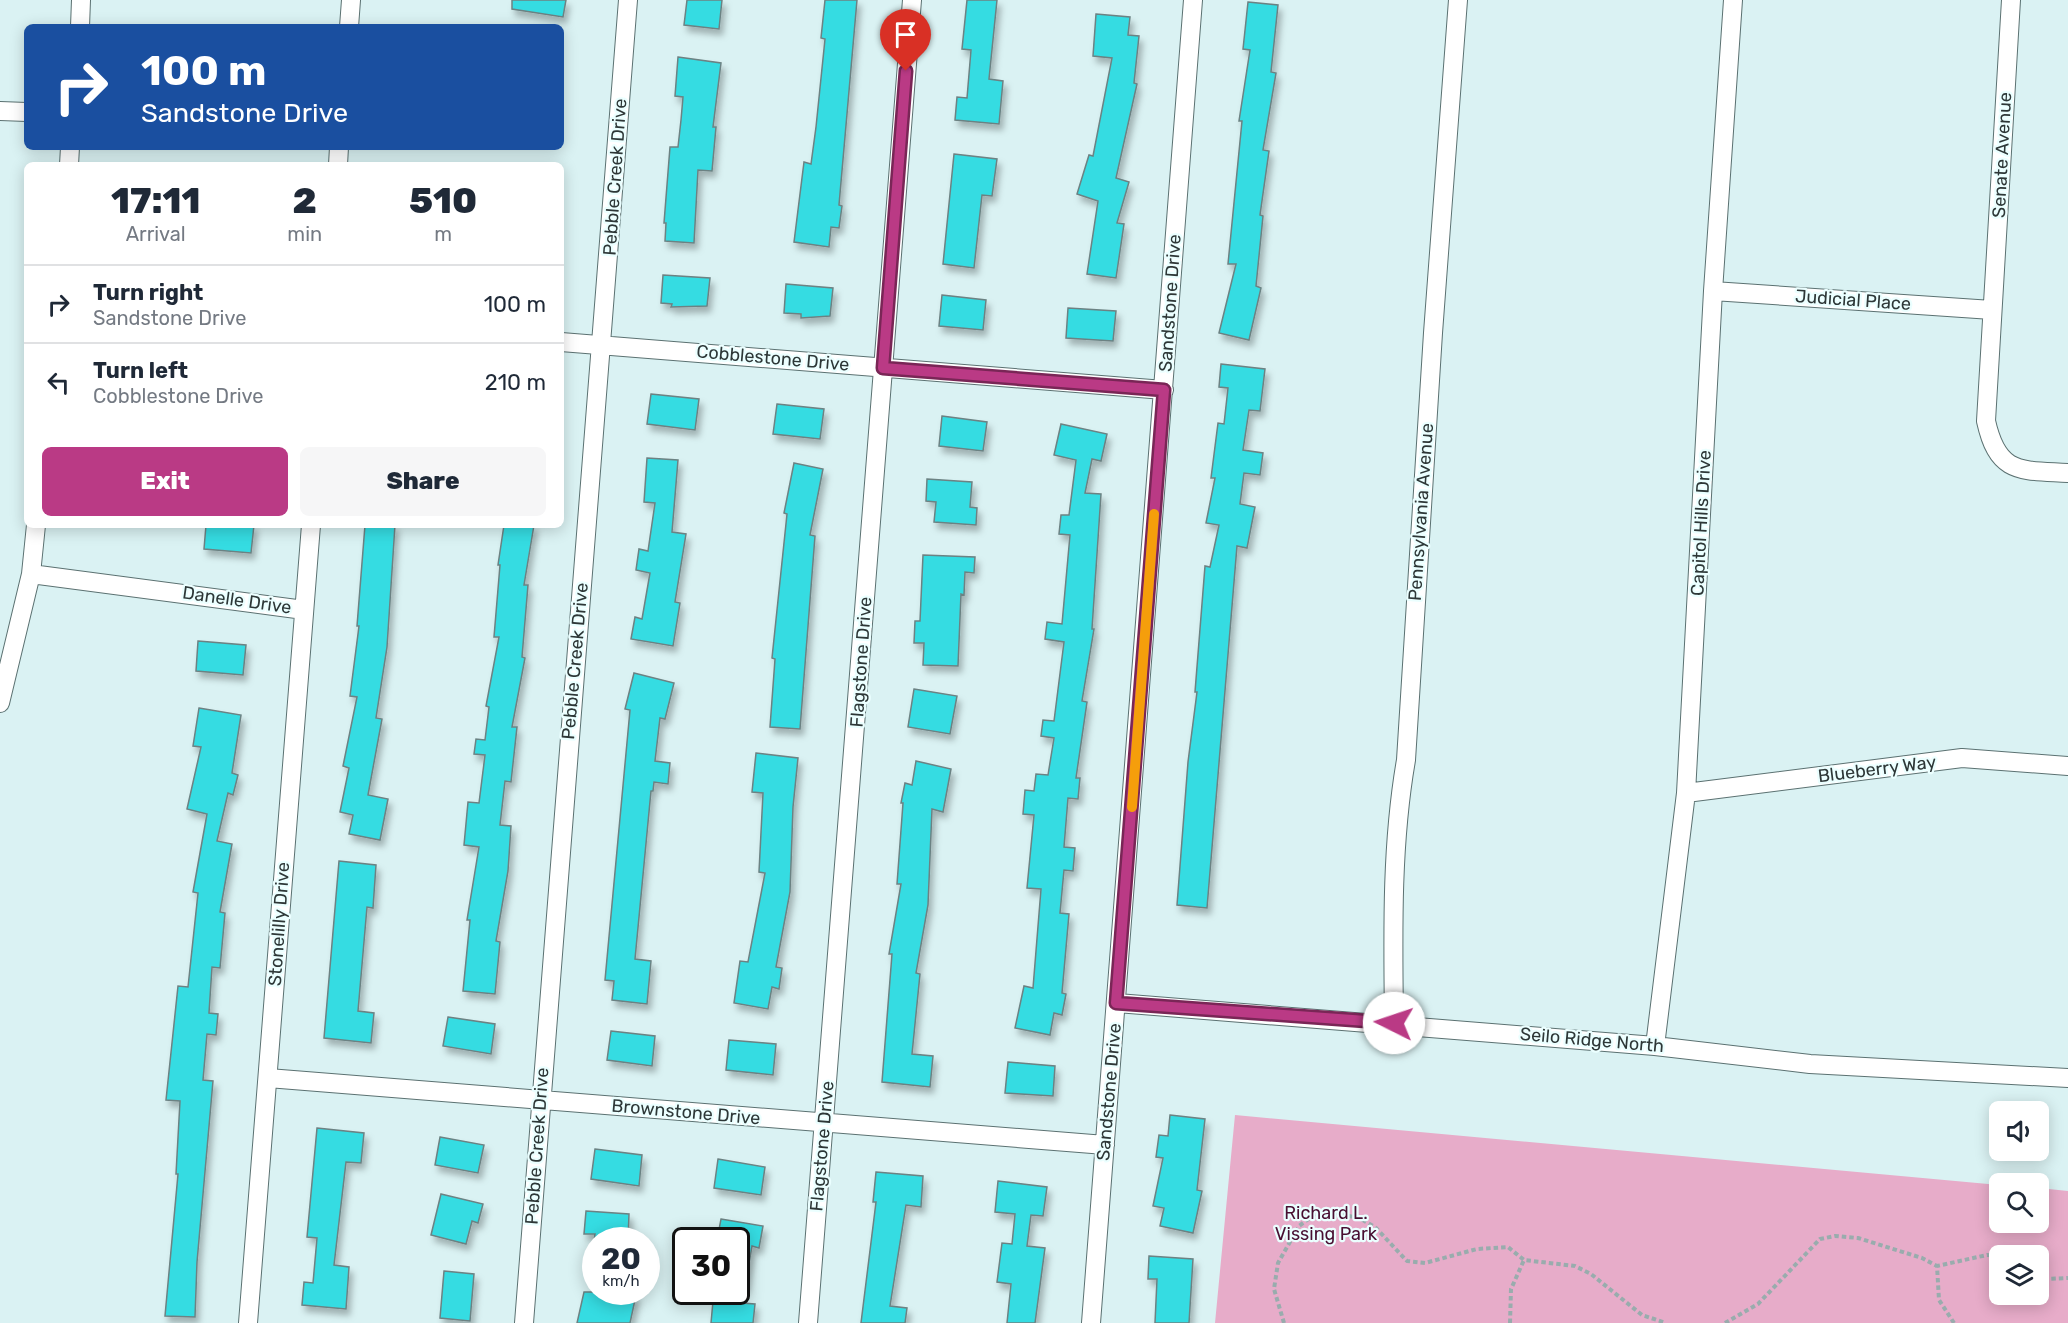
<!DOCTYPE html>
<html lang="en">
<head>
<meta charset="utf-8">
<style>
  body { margin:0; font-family:Rubik,sans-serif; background:#f6f6f7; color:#1f2937; height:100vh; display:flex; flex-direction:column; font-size:22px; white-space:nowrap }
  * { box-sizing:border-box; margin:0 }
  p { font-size:20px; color:#747a83 }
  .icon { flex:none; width:33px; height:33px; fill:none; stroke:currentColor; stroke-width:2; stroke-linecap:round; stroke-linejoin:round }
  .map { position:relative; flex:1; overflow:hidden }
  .side { position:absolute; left:24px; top:162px; width:540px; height:366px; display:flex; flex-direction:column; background:#fff; border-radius:9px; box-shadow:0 3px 15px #0003 }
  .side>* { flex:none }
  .guide { position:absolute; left:24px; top:24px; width:540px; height:126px; border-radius:9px; box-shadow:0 3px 15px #0003; background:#1a4fa0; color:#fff; overflow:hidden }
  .tools { position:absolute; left:1989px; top:1101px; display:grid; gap:12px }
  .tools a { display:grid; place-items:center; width:60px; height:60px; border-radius:9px; background:#fff; box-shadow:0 3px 15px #0003; font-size:30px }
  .speed { position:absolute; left:582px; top:1227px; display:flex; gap:12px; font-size:30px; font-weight:700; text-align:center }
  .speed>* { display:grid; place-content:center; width:78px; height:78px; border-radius:50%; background:#fff; box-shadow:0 3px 15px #0003; line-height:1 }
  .speed small { font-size:15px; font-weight:400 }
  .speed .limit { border:3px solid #111; border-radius:9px; background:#fff; color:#111 }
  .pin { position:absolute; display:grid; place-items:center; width:51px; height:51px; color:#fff; margin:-62px -26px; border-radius:50% 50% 50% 0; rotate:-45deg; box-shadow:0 0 6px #0007 }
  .pin .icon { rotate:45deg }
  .me { position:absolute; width:66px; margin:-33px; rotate:274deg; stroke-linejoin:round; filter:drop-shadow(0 0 4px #0008) }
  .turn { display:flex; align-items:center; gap:21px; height:126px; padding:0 18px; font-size:27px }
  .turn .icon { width:78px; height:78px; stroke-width:2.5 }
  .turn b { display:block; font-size:42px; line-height:51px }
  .eta { display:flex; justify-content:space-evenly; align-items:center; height:102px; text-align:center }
  .eta b { font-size:36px; font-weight:800; line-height:42px }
  .cta { display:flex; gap:12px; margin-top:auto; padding:12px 18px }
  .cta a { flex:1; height:69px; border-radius:9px; background:#ba3a85; color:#fff; font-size:24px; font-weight:800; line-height:69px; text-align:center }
  .cta a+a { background:#f6f6f7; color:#1f2937 }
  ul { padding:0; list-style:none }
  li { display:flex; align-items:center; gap:18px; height:78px; padding:0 18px; border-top:2px solid #e0e1e3 }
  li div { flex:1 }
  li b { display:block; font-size:22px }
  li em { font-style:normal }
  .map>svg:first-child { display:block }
</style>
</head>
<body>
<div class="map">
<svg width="2068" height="1323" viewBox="0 0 2068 1323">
  <defs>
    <filter id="shadow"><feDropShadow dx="3.5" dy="6" stdDeviation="3" flood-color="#0004"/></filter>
  </defs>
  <rect width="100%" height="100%" fill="#daf2f3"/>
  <path fill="#e7acc9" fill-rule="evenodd" d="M 1235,1115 L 1999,1185 L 2000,1222 L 2038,1222 L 2039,1188 L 2068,1191 L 2068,1323 L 1215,1323 ZM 2000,1256 L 2038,1256 L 2038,1294 L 2000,1294 Z"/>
  <path fill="#34dce2" stroke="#6c8283" stroke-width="1.5" filter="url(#shadow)" d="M 512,0 L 566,0 L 563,17 L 512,9 Z
    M 687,0 L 722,0 L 719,29 L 684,25 Z
    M 825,0 L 857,0 L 839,205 L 842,206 L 839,228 L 831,227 L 829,247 L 794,242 L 804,162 L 811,164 L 816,127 L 825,39 L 821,38 Z
    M 967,0 L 997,0 L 989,79 L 1003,81 L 999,124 L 955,120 L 957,97 L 967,98 L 971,50 L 962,49 Z
    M 1248,2 L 1278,5 L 1271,72 L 1276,73 L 1263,150 L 1269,151 L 1260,215 L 1263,216 L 1256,286 L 1261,288 L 1249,340 L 1219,333 L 1236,264 L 1228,264 L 1242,121 L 1239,121 L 1250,50 L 1243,49 Z
    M 1096,14 L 1130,17 L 1128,35 L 1139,36 L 1134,83 L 1137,84 L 1116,178 L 1129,182 L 1117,223 L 1124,224 L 1116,278 L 1087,274 L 1098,201 L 1077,194 L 1089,155 L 1093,156 L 1112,58 L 1093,56 Z
    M 678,57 L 721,63 L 713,127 L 716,127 L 712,171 L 698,170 L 694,243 L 665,241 L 666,223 L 664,223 L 670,147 L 678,147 L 681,120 L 683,97 L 675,96 Z
    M 954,154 L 997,159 L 992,196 L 982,195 L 974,268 L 943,264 Z
    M 663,275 L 710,278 L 707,306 L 671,307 L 672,304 L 661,303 Z
    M 786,284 L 833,288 L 830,316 L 801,318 L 801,314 L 784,313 Z
    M 942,295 L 986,300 L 983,330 L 939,326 Z
    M 1068,308 L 1116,311 L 1113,341 L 1066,338 Z
    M 1221,364 L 1265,369 L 1260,411 L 1249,410 L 1243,450 L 1263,453 L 1260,475 L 1244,473 L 1240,504 L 1255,507 L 1247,548 L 1237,546 L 1207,908 L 1177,905 L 1188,762 L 1197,692 L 1195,692 L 1205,566 L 1210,567 L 1219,525 L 1206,523 L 1215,478 L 1211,478 L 1218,423 L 1224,424 L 1228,388 L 1219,387 Z
    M 651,394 L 699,399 L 695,430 L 647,424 Z
    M 777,404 L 824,409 L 820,439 L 773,434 Z
    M 942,416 L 987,422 L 983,451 L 939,446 Z
    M 1061,424 L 1107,434 L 1101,461 L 1092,459 L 1085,493 L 1101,494 L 1092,629 L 1094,629 L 1082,701 L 1087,702 L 1076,778 L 1080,778 L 1078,799 L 1068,798 L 1064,847 L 1075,848 L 1073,871 L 1064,870 L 1060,913 L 1069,914 L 1062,993 L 1066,994 L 1062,1015 L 1054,1013 L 1050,1035 L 1015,1028 L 1024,986 L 1033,988 L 1041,889 L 1027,888 L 1034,815 L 1023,814 L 1025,790 L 1034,791 L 1036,774 L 1048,775 L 1054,738 L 1041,736 L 1043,720 L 1054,721 L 1064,642 L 1045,639 L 1047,622 L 1062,624 L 1070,535 L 1059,534 L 1061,515 L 1069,515 L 1076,460 L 1054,455 Z
    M 647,458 L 678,460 L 672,532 L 686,534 L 675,602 L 680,603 L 673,646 L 631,639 L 635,617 L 642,619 L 650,573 L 636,570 L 639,549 L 648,551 L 655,503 L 644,502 Z
    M 794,463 L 823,469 L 810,535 L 815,536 L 800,729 L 770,727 L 775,659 L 772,658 L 787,514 L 784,513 Z
    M 927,479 L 972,482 L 970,507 L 977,508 L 976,525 L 934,522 L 936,502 L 926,501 Z
    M 206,525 L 254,525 L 251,553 L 204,549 Z
    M 365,525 L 395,525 L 387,647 L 376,718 L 382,719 L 368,795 L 388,799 L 380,840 L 349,834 L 353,815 L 340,812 L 349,768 L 343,766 L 357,697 L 350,696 L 359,626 L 357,626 Z
    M 504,525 L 534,525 L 524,585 L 528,585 L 522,657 L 525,658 L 512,727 L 517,727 L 511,782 L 505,781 L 500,825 L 511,826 L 508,871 L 496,941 L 500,942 L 495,994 L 463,991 L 470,920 L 467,920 L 479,847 L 464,845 L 468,802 L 479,803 L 485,755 L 474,754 L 476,739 L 485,740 L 489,707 L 486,706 L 499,637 L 494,637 L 500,565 L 498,565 Z
    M 923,555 L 975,557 L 974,573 L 965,572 L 964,595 L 961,594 L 958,666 L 923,665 L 924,643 L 914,643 L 915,621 L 920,621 Z
    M 198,641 L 246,645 L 243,675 L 196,671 Z
    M 634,673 L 674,683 L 665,719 L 660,718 L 655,761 L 670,763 L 668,784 L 654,782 L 653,791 L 651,791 L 635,959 L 651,961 L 647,1004 L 612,1000 L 614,981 L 605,980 L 630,710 L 625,709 Z
    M 914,689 L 957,696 L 950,734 L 908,727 Z
    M 199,708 L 241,715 L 232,773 L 238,775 L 233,795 L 228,793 L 217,841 L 232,844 L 220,912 L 225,913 L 220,968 L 212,967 L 209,1013 L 218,1014 L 216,1035 L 207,1034 L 203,1080 L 213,1081 L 197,1262 L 195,1317 L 165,1316 L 178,1174 L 176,1174 L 180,1101 L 166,1100 L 178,986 L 188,987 L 198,893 L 193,892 L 207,814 L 187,809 L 201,747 L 193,746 Z
    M 756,753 L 798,758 L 793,807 L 790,892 L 776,967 L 782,968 L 779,989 L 772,987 L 768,1009 L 734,1003 L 740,961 L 748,962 L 765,873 L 759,872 L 763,793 L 752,792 Z
    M 916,761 L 951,769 L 943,812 L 932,809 L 928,905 L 916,973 L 920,974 L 912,1054 L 933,1056 L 930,1087 L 882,1082 L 892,954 L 889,954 L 901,884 L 897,884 L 903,803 L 901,803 L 905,783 L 912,785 Z
    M 339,861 L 376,865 L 373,908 L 367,907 L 358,1011 L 374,1013 L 371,1043 L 324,1038 Z
    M 448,1017 L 495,1024 L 491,1054 L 443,1046 Z
    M 611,1031 L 655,1036 L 652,1066 L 607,1060 Z
    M 729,1040 L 776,1044 L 773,1075 L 726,1070 Z
    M 1008,1062 L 1055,1066 L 1053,1096 L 1005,1093 Z
    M 1170,1115 L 1205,1119 L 1197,1190 L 1202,1191 L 1193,1233 L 1160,1226 L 1164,1208 L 1153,1206 L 1163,1158 L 1156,1157 L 1159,1135 L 1168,1136 Z
    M 317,1128 L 364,1133 L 361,1163 L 346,1162 L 334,1265 L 349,1267 L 346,1309 L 302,1305 L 304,1282 L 313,1283 L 317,1238 L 307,1237 Z
    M 440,1137 L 484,1145 L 478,1173 L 435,1165 Z
    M 595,1149 L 642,1155 L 639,1186 L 591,1179 Z
    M 718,1159 L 765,1167 L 761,1195 L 714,1188 Z
    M 876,1172 L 923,1176 L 921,1207 L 906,1205 L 890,1306 L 907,1308 L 905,1323 L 861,1323 L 876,1202 L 873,1202 Z
    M 998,1181 L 1047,1187 L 1043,1216 L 1031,1215 L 1027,1246 L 1045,1248 L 1035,1323 L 1007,1323 L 1011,1284 L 997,1282 L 1002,1243 L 1012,1244 L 1015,1214 L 995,1212 Z
    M 441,1194 L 483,1204 L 478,1223 L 472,1221 L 466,1244 L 431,1235 Z
    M 586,1211 L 629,1214 L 628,1240 L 594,1240 L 595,1234 L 584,1234 Z
    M 721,1219 L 763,1226 L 759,1248 L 752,1246 L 745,1287 L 736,1287 L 736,1240 L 717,1240 Z
    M 1149,1256 L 1193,1259 L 1189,1323 L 1155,1323 L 1157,1279 L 1148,1279 Z
    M 444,1271 L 474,1274 L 470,1321 L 440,1318 Z
    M 584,1292 L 620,1292 L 636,1295 L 630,1323 L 577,1323 Z
    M 713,1301 L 755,1304 L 753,1323 L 711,1323 Z"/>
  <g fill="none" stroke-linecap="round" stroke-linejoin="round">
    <g stroke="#5b7171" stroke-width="20">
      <path id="street" d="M 2011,0 L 1986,421 C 1998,475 2020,470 2068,473
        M 80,27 L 81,0
        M 349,27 L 351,0
        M 0,111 L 27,112
        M 69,165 L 70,147
        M 338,165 L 339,147
        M 1713,291 L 1992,310
        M 561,342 L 1164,390
        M 31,574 L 304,610
        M 0,703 L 31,574 L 36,525
        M 1686,793 L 1962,758 L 2068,766
        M 1117,1003 L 1655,1046 L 1810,1064 L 2068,1078
        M 1394,1023 C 1393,936 1391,846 1406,760 L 1433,333 L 1458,0
        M 1655,1046 L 1686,793 L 1713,291 L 1733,0
        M 268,1078 L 1105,1145
        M 248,1323 L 311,525
        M 524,1323 L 628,0
        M 808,1323 L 912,0
        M 1091,1323 L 1193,0"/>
    </g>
    <path stroke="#99acad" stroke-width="4" stroke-dasharray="4.5 3" stroke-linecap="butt" d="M 2038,1273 L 2048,1279 L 2068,1278
      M 1284,1323 L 1274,1289 L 1278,1263 L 1299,1226 L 1315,1214 L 1338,1213 L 1361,1219 L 1375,1227 L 1407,1261 L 1425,1263 L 1477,1249 L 1508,1247 L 1524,1260 L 1575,1266 L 1591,1274 L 1642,1315 L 1666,1323
      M 1510,1323 L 1511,1289 L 1524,1260
      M 1725,1323 L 1758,1304 L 1820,1239 L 1835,1236 L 1858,1238 L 1922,1258 L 1937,1266
      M 1954,1323 L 1939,1300 L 1937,1266 L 1987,1255 L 2000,1256"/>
    <use href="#street" stroke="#fff" stroke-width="18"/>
  </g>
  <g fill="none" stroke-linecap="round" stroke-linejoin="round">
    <g stroke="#792656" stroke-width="15">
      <path id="route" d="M 906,71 L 883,368 L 1164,390 L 1116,1003 L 1394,1023"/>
    </g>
    <use href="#route" stroke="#ba3a85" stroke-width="10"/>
    <path stroke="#f59e0b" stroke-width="10" d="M 1132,807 L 1154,514"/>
  </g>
  <g text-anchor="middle" stroke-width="4.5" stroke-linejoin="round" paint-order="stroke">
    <g font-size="18" fill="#2d3737" stroke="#ebffff">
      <text transform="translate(2002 155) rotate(-87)" y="6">Senate Avenue</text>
      <text transform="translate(615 177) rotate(-86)" y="6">Pebble Creek Drive</text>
      <text transform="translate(1853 300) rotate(4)" y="6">Judicial Place</text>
      <text transform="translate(1170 303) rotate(-86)" y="6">Sandstone Drive</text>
      <text transform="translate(773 358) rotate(5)" y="6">Cobblestone Drive</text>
      <text transform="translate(1421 512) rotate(-86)" y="6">Pennsylvania Avenue</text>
      <text transform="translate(1701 523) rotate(-87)" y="6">Capitol Hills Drive</text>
      <text transform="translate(237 600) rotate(8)" y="6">Danelle Drive</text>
      <text transform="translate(575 661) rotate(-85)" y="6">Pebble Creek Drive</text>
      <text transform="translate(861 662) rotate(-86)" y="6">Flagstone Drive</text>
      <text transform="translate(1877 769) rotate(-7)" y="6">Blueberry Way</text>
      <text transform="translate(279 924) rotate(-86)" y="6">Stonelilly Drive</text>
      <text transform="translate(1592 1040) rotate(5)" y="6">Seilo Ridge North</text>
      <text transform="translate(1109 1092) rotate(-85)" y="6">Sandstone Drive</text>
      <text transform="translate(686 1112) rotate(5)" y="6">Brownstone Drive</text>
      <text transform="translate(537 1146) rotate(-86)" y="6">Pebble Creek Drive</text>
      <text transform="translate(822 1146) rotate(-85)" y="6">Flagstone Drive</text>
    </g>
    <g font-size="18" fill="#480e31" stroke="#ebffff">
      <text x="1326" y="1219">Richard L.<tspan x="1326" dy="21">Vissing Park</tspan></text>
    </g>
  </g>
</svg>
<div class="tools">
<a><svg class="icon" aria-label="sound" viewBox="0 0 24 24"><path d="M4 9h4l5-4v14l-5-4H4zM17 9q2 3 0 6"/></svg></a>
<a><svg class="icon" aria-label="search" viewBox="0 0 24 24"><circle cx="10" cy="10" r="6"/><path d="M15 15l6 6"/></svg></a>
<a><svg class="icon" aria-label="layers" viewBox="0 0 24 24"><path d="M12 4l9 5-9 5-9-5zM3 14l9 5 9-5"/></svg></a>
</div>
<div class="speed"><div>20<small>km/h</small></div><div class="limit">30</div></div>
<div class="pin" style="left:906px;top:71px;background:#d93025"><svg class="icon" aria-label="arrive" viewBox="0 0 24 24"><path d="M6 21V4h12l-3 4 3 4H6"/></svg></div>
<svg class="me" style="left:1394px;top:1023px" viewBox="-20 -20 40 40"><circle r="19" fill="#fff"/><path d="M0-13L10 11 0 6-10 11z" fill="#ba3a85"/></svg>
<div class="guide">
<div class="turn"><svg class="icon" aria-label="right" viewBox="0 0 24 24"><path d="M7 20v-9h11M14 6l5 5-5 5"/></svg><div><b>100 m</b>Sandstone Drive</div></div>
</div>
<section class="side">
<div class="eta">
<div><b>17:11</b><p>Arrival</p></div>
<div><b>2</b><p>min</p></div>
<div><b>510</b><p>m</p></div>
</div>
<ul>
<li><svg class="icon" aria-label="right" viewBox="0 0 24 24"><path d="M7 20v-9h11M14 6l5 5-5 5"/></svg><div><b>Turn right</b><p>Sandstone Drive</p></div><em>100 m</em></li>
<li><svg class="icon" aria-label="left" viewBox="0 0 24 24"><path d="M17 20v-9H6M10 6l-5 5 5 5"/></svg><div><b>Turn left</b><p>Cobblestone Drive</p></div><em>210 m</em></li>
</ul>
<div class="cta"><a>Exit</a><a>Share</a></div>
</section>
</div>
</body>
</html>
